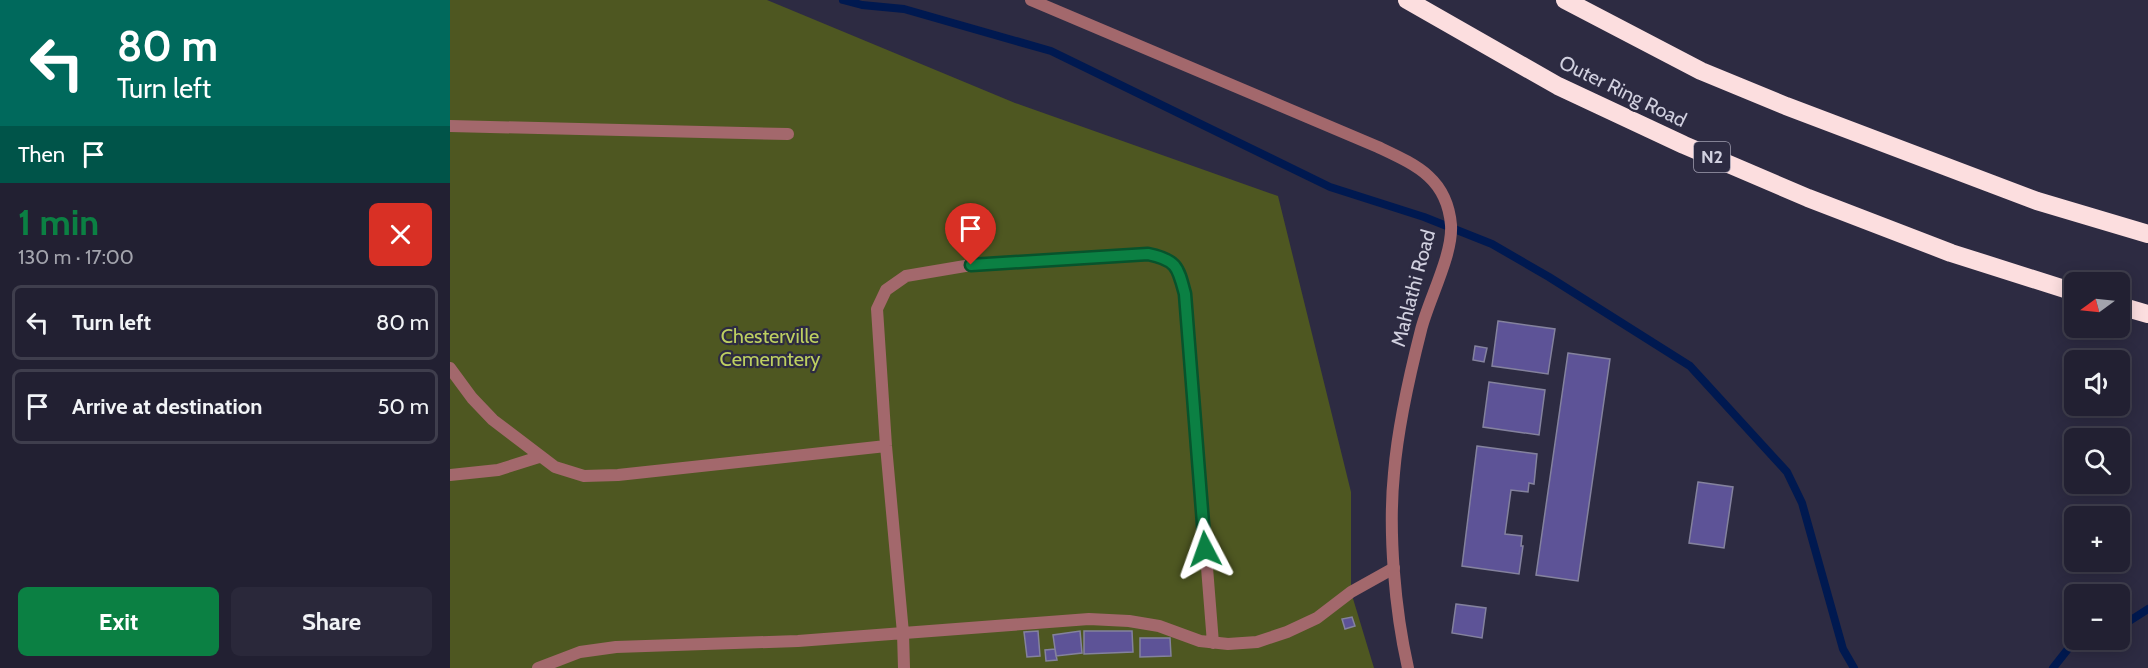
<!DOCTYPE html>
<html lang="en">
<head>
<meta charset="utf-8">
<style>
  body { margin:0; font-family:Cabin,sans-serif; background:#2a283a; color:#f1f3f6; height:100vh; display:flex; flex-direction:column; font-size:22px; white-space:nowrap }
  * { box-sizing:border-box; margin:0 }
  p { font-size:20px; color:#a2a3ac }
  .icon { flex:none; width:33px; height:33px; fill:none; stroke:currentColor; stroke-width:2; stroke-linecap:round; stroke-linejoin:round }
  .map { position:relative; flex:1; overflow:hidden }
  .side { display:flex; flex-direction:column; background:#222032; width:450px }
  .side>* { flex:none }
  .hud { background:#00695c; color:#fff; overflow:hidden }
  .needle { width:39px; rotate:255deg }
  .tools { position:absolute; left:1614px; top:272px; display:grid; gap:12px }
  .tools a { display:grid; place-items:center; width:66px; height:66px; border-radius:9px; background:#222032; box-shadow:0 3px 15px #0003,0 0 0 2px #3f3e4d; font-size:30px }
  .pin { position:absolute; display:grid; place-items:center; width:51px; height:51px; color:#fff; margin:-62px -26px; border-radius:50% 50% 50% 0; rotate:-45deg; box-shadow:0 0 6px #0007 }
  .pin .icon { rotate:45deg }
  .me { position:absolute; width:66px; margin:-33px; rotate:356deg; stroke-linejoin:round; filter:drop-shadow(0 0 4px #0008) }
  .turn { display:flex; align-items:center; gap:21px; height:126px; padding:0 18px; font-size:27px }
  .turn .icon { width:78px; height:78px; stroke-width:2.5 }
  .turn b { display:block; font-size:42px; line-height:51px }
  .then { display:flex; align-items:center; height:57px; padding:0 18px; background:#0003; gap:12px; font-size:22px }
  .round { display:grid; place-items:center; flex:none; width:63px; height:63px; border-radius:9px; background:#2a283a }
  .summary { display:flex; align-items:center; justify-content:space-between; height:102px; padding:0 18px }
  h1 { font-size:36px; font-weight:700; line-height:45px; color:#0b8043 }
  .cta { display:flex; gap:12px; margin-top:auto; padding:12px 18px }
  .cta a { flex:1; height:69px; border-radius:9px; background:#0b8043; color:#fff; font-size:24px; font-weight:700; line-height:69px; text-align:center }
  .cta a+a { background:#2a283a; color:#f1f3f6 }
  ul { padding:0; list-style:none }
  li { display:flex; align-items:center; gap:18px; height:75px; margin:0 12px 9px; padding:0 6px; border:3px solid #3f3e4d; border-radius:9px }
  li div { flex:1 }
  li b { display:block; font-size:22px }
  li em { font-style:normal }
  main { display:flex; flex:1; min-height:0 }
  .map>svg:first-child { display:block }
</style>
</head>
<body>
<main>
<section class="side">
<div class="hud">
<div class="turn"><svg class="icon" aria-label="left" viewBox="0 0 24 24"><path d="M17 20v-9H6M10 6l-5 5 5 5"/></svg><div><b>80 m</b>Turn left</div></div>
<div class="then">Then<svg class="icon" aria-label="arrive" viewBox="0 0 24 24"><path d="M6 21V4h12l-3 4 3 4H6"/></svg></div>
</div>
<div class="summary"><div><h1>1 min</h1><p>130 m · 17:00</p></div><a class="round" style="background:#d93025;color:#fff"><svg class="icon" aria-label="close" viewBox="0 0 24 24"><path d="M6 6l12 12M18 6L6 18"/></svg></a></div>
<ul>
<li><svg class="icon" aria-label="left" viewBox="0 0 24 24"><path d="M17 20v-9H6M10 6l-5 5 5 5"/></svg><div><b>Turn left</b></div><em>80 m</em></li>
<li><svg class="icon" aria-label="arrive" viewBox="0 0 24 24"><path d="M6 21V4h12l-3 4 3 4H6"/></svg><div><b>Arrive at destination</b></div><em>50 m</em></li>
</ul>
<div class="cta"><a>Exit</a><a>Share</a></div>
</section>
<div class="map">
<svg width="1698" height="668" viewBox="0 0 1698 668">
  <rect width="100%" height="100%" fill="#2d2b42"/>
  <path fill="#4e5721" d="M 0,0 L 317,0 L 565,103 L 828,196 L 901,492 L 901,592 L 924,668 L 0,668 Z"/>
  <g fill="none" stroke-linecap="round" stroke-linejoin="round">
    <path stroke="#001950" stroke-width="8" d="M 393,0 L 412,5 L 454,9 L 601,51 L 880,187 L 974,217 L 1042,244 L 1099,277 L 1240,366 L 1337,472 L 1352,503 L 1393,649 L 1404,668
      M 1670,627 L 1698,609
      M 1603,668 L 1622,644 L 1636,639"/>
  </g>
  <path fill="#5d5397" stroke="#84829e" stroke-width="1.5" d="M 1048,321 L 1105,329 L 1098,374 L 1042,366 Z
    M 1025,346 L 1037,348 L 1034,362 L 1023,360 Z
    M 1118,353 L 1160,359 L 1128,581 L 1086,575 Z
    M 1039,382 L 1095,390 L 1089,435 L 1033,427 Z
    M 1027,446 L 1087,454 L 1084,484 L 1079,483 L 1078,492 L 1061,490 L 1055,534 L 1072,536 L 1071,546 L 1073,546 L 1069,574 L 1012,566 Z
    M 1248,482 L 1283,487 L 1274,548 L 1239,543 Z
    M 1006,604 L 1036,608 L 1032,638 L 1002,633 Z
    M 902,617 L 905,626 L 895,629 L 892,619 Z
    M 588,631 L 590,656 L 577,657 L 574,632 Z
    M 630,631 L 632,653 L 606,656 L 603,635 Z
    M 634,631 L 682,631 L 683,652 L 634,654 Z
    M 690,638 L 720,638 L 721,656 L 690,657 Z
    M 605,649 L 607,660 L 596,661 L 595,650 Z"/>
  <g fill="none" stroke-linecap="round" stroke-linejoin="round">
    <path stroke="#a3686c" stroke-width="12" d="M 0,126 L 338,134
      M 0,368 L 22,398 L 43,420 L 105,467 L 134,476 L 168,475 L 436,446
      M 0,475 L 48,470 L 89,457
      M 88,668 L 130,652 L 166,647 L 348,641 L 639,619 L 679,621 L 709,626 L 750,641 L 778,644 L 807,642 L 837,632 L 867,618 L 901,592 L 944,568
      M 454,668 L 453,633 L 436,446 L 427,309 L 436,290 L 456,276 L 521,265 L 698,254 C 736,262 733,281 737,316 L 763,643"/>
    <path stroke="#a3686c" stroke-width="12" d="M 581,0 L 928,147 C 966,165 997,178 1001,225 C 1003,255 978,301 971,330 C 959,377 948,425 944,473 C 938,532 945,611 958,668"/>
    <path stroke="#fcdedf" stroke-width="18" d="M 957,0 L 1108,86 L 1234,145 L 1358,198 L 1501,253 L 1624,292
      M 1115,0 L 1251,71 L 1336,106 L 1587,201 L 1698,234
      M 1670,306 L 1698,314"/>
  </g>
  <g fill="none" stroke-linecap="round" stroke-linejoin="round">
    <g stroke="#07532c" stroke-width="15">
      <path id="route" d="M 521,265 L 698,254 C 727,260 728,267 735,294 L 755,549"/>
    </g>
    <use href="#route" stroke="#0b8043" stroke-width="10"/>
  </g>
  <g text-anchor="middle" stroke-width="4.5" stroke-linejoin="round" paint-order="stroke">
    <rect fill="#2d2b42" stroke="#a09eb0" stroke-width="1.5" x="1244" y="142" width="36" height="30" rx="4.5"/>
    <g font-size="18" font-weight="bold" fill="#d1d0df">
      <text x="1262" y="163">N2</text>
    </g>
    <g font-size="20" fill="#d1d0df" stroke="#2d2b42">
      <text transform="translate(1173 91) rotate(26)" y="7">Outer Ring Road</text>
      <text transform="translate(963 288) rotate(-75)" y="7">Mahlathi Road</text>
    </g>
    <g font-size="20" fill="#bdcf60" stroke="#2d2b42">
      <text x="320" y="343">Chesterville<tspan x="320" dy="23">Cememtery</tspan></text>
    </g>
  </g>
</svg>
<div class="tools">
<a><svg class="needle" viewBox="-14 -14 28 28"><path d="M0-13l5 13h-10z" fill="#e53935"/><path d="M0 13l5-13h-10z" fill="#a2a3ac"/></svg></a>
<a><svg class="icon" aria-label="sound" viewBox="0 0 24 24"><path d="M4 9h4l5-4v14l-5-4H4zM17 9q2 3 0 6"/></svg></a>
<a><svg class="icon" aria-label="search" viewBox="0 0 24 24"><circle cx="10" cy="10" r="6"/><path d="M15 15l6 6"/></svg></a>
<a>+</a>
<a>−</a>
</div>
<div class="pin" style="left:521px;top:265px;background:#d93025"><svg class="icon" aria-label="arrive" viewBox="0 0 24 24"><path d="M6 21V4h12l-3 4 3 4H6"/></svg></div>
<svg class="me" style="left:755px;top:549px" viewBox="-20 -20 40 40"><path d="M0-17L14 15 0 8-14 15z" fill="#0b8043" stroke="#fff" stroke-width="4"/></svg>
</div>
</main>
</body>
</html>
